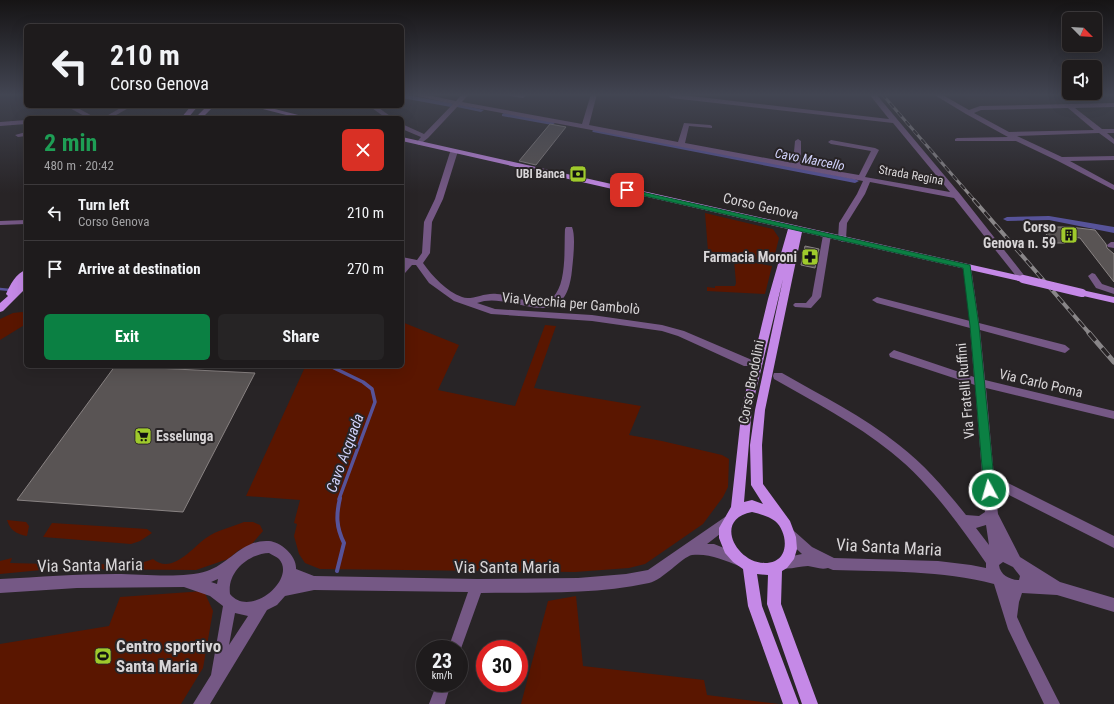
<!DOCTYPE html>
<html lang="en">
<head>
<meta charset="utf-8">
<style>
  body { margin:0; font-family:"Roboto Condensed",sans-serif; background:#262425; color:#f1f3f6; height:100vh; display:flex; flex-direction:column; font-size:15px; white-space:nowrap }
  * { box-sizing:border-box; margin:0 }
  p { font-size:13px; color:#a1a1a3 }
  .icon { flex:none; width:22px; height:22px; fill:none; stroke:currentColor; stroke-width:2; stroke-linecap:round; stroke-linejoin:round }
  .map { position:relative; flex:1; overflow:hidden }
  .details { position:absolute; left:24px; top:116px; width:380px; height:252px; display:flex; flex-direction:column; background:#1e1b1c; border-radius:6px; box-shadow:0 4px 16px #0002,0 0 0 1px #3c393b }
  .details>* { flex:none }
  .guide { position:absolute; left:24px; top:24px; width:380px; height:84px; border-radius:6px; box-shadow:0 4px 16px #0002,0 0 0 1px #3c393b; background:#1e1b1c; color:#f1f3f6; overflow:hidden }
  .needle { width:26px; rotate:114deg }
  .tools { position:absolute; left:1062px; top:12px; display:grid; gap:8px }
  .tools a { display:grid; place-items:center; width:40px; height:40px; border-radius:6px; background:#1e1b1c; box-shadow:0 4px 16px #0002,0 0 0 1px #3c393b; font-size:20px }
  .speed { position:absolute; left:416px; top:640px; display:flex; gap:8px; font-size:20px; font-weight:700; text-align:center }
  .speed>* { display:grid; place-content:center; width:52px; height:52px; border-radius:50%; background:#1e1b1c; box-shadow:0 4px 16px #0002,0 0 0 1px #3c393b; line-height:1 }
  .speed small { font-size:10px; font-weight:400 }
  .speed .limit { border:6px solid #d22; background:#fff; color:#111 }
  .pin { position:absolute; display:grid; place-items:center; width:34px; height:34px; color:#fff; margin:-17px; border-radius:8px; box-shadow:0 2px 6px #0006 }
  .me { position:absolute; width:44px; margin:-22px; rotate:354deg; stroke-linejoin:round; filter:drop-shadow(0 0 3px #0008) }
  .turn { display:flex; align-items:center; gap:14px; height:84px; padding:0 20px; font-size:18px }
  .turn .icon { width:52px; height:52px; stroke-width:2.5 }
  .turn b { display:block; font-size:28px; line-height:34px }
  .round { display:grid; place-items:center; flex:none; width:42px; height:42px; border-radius:6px; background:#262425 }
  .summary { display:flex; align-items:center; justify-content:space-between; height:68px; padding:0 20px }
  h1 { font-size:24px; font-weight:700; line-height:30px; color:#1e9e55 }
  .primary-button { display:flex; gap:8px; margin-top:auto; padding:8px 20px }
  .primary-button a { flex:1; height:46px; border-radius:6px; background:#0b8043; color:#fff; font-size:16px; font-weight:700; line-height:46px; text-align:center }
  .primary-button a+a { background:#262425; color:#f1f3f6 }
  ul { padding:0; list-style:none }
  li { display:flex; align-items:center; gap:12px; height:56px; padding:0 20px; border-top:1px solid #3c393b }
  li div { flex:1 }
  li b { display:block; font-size:15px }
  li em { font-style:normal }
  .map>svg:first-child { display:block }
</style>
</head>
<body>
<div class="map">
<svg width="1114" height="704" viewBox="0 0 1114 704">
  <rect width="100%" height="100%" fill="#282426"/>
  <path fill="#352b31" d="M 961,94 L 1024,94 L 1030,100 L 968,100 Z"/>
  <path fill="#5a1600" d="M 705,213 L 773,229 L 779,238 L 773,262 L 708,251 Z
    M 734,260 L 738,260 L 772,266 L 765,294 L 707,291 L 707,287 L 715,288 L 715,286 L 735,286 L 736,283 Z
    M 22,312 L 26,313 L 26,324 L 0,340 L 0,319 L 13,313 Z
    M 402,322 L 459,345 L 438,390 L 515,406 L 545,325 L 556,326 L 534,388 L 641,406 L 629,435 L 662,441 L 722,455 L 729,459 L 728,487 L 723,497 L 703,524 L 645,564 L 629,568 L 575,572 L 320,569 L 305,563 L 299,554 L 294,536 L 297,524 L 294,523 L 300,500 L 246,496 L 305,367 L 301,366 L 402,366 Z
    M 7,520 L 26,522 L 29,526 L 27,536 C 16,534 10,530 7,520 Z
    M 244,522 L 253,522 L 260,525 L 263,531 L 251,545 L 239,550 L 228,559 L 196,570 L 65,569 L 69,561 C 97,563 127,570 153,559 C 172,575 192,548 206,538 C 217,530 232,527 244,522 Z
    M 52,523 L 147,529 L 152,533 L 140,541 L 131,544 L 43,537 Z
    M 12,558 L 10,563 L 50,564 L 54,566 L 52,569 L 0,574 L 0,561 Z
    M 204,591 L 213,611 L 203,668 L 181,704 L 0,704 L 0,644 L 109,626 L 120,597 Z
    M 576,596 L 583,666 L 704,680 L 707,695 L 779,704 L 521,704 L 548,601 Z"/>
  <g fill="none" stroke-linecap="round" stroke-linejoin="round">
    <path stroke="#575399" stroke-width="2.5" d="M 0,289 L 10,290"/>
    <path stroke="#575399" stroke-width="3.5" d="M 330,366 L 363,382 L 372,389 L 375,402 L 339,499"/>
    <path stroke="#575399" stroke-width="4" d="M 337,571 L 344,543 C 336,527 336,515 340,498"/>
    <path fill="#575399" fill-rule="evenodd" d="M 402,94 L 451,103 L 454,105 L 451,107 L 402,98 Z
      M 459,104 L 484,110 L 481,112 L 457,107 L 456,106 Z
      M 504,113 L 552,121 L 555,123 L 552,125 L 502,116 L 502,114 Z
      M 595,129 L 855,179 L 859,181 L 855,183 L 593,132 L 592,131 Z
      M 1049,216 L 1114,227 L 1114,233 L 1049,220 L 1007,221 L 1003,219 L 1007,217 Z"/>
  </g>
  <path fill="#595454" stroke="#898383" d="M 550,124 L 566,127 L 536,165 L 519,161 Z
    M 1055,227 L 1070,227 L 1095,230 L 1106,244 L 1107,248 L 1114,254 L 1114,282 L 1080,238 L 1062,235 L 1065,243 L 1049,243 L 1046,237 L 1047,230 Z
    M 805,246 L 819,249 L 815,268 L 801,265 Z
    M 115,366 L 255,373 L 183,512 L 17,500 Z"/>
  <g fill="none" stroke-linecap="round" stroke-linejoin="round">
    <path fill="#755885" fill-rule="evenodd" d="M 408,94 L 423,94 L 456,101 L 462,94 L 469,94 L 462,102 L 582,124 L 591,94 L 597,94 L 589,125 L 678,142 L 684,123 L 710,125 L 712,126 L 712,128 L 689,126 L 685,143 L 793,163 L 795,141 L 798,139 L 801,141 L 801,165 L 859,175 L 871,151 L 831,144 L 828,142 L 831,140 L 875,148 L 879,150 L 865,177 L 950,192 L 893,123 L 671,98 L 668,96 L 673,94 L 889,119 L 869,94 L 876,94 L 960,194 L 1027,279 L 1023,282 L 1020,281 L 954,198 L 870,182 L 865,194 L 847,223 L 846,239 L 842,242 L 838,239 L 839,223 L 857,194 L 863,181 L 459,105 L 428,138 L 419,145 L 416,143 L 421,137 L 402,129 L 402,124 L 424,134 L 453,104 Z
      M 497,94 L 524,94 L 526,96 L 523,98 Z
      M 933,94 L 941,94 L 969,110 L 980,106 L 1114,103 L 1114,107 L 1075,108 L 1102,129 L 1114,129 L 1114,133 L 1107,133 L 1114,139 L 1114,144 L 1099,133 L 1017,136 L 1062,157 L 1114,156 L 1114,160 L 1070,161 L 1114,185 L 1114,190 L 1058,161 L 1016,141 L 955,141 L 955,139 L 957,138 L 1008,137 L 966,114 ZM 1068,108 L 1094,130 L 1009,132 L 974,113 L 981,110 Z
      M 66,106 L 74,106 L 96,118 L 88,118 Z
      M 124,106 L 132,106 L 111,118 L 103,118 Z
      M 369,106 L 376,106 L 393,118 L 386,118 Z
      M 26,120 L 26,124 L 0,126 L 0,122 Z
      M 26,132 L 26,136 L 18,137 L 15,135 Z
      M 451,149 L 458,151 L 443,199 L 432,222 L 430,253 L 423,263 C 433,277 446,291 462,297 C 471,301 485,292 497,294 C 512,295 541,309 553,297 C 567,284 564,247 565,229 L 566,227 L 572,227 C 576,236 573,260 572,270 C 565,340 512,289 477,303 L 495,309 L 592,315 L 662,325 L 684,331 L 752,360 L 753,363 L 752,366 L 744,366 L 678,336 L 662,331 L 592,321 L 491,314 L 454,301 L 429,283 L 416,265 L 412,265 L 405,273 L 402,274 L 402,265 L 404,263 L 402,263 L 402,257 L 417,260 L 422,253 L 424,222 L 435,199 Z
      M 26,220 L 26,224 L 0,225 L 0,221 Z
      M 827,232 L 831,235 L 821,297 L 811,308 L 795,307 L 793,305 L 795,303 L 806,303 L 812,296 L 823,235 Z
      M 1111,242 L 1114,242 L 1114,248 L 1108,247 L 1107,245 Z
      M 967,264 L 971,267 L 979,323 L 1065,345 L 1070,349 L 1065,353 L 980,330 L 985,380 L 1114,411 L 1114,419 L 986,388 L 994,476 L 1114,536 L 1114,548 L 995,488 L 998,514 L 1020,557 L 1060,582 L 1114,598 L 1114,612 L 1057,595 L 1022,593 L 1019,602 L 1017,617 L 1027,639 L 1060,704 L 1044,704 L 1008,629 L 994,584 C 942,570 887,572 833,570 L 828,568 C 821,570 815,567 808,566 C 798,566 788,571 778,567 L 776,563 L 778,559 L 802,554 L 786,539 L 784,535 L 786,531 L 790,529 L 794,531 L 812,547 L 834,558 L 938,561 L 971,565 L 986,568 L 986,563 C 958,523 929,482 891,452 C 855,423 814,402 774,379 L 773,376 L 774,373 L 782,373 C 822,396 863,416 899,445 C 925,465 946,490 966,515 L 979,516 L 985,512 L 975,385 L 890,357 L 889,354 L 894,350 L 974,377 L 970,328 L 877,303 L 872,300 L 877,297 L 970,321 L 963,267 ZM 986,525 L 989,545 L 976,528 ZM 1003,562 L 1013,567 L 1020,576 L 1019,580 C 1010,580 1000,575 999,565 Z
      M 1092,273 L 1095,274 L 1102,284 L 1114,288 L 1114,294 L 1096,288 L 1088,276 Z
      M 725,517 L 729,519 L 731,523 L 729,527 L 707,544 L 714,544 L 744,556 L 746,560 L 744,564 L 739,566 C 724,560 709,553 692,555 C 682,557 663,580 649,583 C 595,595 537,592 481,593 L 459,654 L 459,649 L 448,649 L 468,592 L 314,590 L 285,596 L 277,605 L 267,610 L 210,704 L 193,704 L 211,675 L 223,606 L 210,596 L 184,587 L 77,588 L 0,593 L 0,579 C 39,577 77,574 116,574 C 141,574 183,579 207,571 C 229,564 243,539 269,541 C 281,542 297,556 296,569 L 314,576 L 477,579 L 578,578 L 626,574 L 648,570 ZM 269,553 C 272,555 277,557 279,559 C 297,579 250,619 230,594 C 227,572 248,554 269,553 ZM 218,579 L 217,584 L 211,582 ZM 235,613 L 248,616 L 229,645 Z
      M 437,683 L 451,683 L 445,704 L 429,704 Z"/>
    <path fill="#c589e7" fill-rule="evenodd" d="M 191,106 L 198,106 L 188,118 L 181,118 Z
      M 207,106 L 214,106 L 202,118 L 195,118 Z
      M 251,106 L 263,106 L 310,118 L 298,118 Z
      M 402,137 L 1026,277 L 1027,279 L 1023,282 L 802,232 L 765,410 L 762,445 L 763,484 L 790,521 L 796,537 L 797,549 L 794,559 L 787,568 L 782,571 L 781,604 L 818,704 L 802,704 L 767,604 L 768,575 L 757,574 L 762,606 L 799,704 L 783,704 L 748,606 L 743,569 L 733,562 L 725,553 L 719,538 L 719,528 L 731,507 L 742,407 L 768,299 L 788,229 L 402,141 ZM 783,279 L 755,410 L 750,445 L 751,485 L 763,504 L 752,500 L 744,502 L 752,407 ZM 752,512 C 760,514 768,516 775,521 C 786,530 790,554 775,561 C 743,574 708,520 752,512 Z
      M 26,270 L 26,278 L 24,281 L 26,280 L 26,288 L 3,311 L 0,312 L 0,303 L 8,296 L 6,294 C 10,285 16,273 26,270 Z
      M 1082,290 L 1114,297 L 1114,303 L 1079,295 L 1077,293 Z"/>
    <g stroke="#898688" stroke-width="3">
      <path id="rail-far2" d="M 882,94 L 975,201"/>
    </g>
    <g stroke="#898688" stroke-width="4">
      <path id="rail-far1" d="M 974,200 L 1090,334"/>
    </g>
    <g stroke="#898688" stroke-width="5">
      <path id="rail" d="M 1089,333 L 1114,362"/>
    </g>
    <use href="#rail-far2" stroke="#282426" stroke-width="2" stroke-dasharray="6" stroke-linecap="butt"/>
    <use href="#rail-far1" stroke="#282426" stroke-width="2.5" stroke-dasharray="8" stroke-linecap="butt"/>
    <use href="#rail" stroke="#282426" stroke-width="3.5" stroke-dasharray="10" stroke-linecap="butt"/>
    <path stroke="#c589e7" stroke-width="8" d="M 1023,279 L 1082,293"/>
  </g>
  <linearGradient id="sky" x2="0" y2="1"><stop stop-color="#161415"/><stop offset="0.49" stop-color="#424552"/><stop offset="1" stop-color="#424552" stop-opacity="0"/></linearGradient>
  <rect width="1114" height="193" fill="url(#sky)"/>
  <path fill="#0b8043" stroke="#07532c" d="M 624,188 L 970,265 L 979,326 L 995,490 L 993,494 L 989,495 L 985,494 L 984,490 L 970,326 L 963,268 L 627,192 L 623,190 Z"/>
  <defs>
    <g id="bank-square" transform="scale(0.9)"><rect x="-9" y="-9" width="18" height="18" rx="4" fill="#9fca2c" stroke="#282426"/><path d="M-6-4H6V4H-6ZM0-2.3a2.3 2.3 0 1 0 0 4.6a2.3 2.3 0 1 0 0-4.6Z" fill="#111"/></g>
    <g id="building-square" transform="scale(0.9)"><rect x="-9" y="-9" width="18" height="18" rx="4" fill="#9fca2c" stroke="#282426"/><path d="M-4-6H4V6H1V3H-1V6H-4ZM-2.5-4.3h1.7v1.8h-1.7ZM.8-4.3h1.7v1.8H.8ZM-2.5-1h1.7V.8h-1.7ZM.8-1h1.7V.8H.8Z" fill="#111"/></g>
    <g id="pharmacy-square" transform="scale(0.9)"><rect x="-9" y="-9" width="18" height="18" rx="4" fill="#9fca2c" stroke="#282426"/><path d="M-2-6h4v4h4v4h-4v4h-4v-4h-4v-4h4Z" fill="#111"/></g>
    <g id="supermarket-square" transform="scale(0.9)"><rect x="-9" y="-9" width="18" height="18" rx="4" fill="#9fca2c" stroke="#282426"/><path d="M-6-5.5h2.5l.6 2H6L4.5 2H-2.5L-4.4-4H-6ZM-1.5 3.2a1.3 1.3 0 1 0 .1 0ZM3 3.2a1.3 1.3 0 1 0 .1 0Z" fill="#111"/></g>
    <g id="stadium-square" transform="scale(0.9)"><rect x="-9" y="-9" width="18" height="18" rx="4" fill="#9fca2c" stroke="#282426"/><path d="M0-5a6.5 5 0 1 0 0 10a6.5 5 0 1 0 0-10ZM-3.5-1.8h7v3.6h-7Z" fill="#111"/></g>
  </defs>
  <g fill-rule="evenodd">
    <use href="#bank-square" x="578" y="174"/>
    <use href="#building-square" x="1069" y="235"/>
    <use href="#pharmacy-square" x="810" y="257"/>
    <use href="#supermarket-square" x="143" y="436"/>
    <use href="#stadium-square" x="103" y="656"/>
  </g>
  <g text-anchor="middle" stroke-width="4" stroke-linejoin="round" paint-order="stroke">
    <g font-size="12" font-weight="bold" fill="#d8d5d7" stroke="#282426" text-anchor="end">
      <text x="565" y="178">UBI Banca</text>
    </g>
    <g font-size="12" fill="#d8d5d7" stroke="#282426">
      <text transform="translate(911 175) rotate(10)" y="4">Strada Regina</text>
    </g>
    <g font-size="13" font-style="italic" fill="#d2d3fc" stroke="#282426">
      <text transform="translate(810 159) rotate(11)" y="5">Cavo Marcello</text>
    </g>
    <g font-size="14" fill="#d8d5d7" stroke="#282426">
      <text transform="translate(761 206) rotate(13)" y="5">Corso Genova</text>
      <text transform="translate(571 303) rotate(5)" y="5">Via Vecchia per Gambolò</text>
      <text transform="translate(751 382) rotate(-79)" y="5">Corso Brodolini</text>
      <text transform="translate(1041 383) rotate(13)" y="5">Via Carlo Poma</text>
      <text transform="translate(965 391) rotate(-95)" y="5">Via Fratelli Ruffini</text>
    </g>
    <g font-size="14" font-weight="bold" fill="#d8d5d7" stroke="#282426" text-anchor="end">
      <text x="1056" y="232">Corso<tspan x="1056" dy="16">Genova n. 59</tspan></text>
      <text x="797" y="262">Farmacia Moroni</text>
      <text x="156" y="441" text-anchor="start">Esselunga</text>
    </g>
    <g font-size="15" font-style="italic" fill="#d2d3fc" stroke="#282426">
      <text transform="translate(345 453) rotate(-70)" y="5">Cavo Acquada</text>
    </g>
    <g font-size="17" fill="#d8d5d7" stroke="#282426">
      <text transform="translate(889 547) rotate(3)" y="6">Via Santa Maria</text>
      <text transform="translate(90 565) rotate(-1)" y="6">Via Santa Maria</text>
      <text x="507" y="573">Via Santa Maria</text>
    </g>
    <g font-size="17" font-weight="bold" fill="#d8d5d7" stroke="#282426" text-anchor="start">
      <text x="116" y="652">Centro sportivo<tspan x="116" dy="20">Santa Maria</tspan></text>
    </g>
  </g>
</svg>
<div class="tools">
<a><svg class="needle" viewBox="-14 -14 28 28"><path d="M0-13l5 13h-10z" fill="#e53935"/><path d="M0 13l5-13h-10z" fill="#a1a1a3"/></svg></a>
<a><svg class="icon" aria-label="sound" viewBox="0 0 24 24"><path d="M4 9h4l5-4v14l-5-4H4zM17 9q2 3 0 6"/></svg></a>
</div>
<div class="speed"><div>23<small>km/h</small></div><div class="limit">30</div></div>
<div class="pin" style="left:627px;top:190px;background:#d93025"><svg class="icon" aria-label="arrive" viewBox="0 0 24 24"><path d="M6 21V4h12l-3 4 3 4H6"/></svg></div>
<svg class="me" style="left:989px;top:490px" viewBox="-20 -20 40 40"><circle r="17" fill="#0b8043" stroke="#fff" stroke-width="3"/><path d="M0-11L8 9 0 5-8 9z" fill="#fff"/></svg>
<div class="guide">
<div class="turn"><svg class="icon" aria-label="left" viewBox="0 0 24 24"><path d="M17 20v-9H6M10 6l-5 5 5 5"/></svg><div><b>210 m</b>Corso Genova</div></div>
</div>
<section class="details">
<div class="summary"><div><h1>2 min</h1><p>480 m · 20:42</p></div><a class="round" style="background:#d93025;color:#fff"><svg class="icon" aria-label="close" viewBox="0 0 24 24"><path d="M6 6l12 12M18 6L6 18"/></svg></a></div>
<ul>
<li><svg class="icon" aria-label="left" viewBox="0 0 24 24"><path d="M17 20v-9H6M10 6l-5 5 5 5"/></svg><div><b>Turn left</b><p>Corso Genova</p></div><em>210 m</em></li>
<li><svg class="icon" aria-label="arrive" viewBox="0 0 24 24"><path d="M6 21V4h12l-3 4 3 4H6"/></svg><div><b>Arrive at destination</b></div><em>270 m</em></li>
</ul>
<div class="primary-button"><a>Exit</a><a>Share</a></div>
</section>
</div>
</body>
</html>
